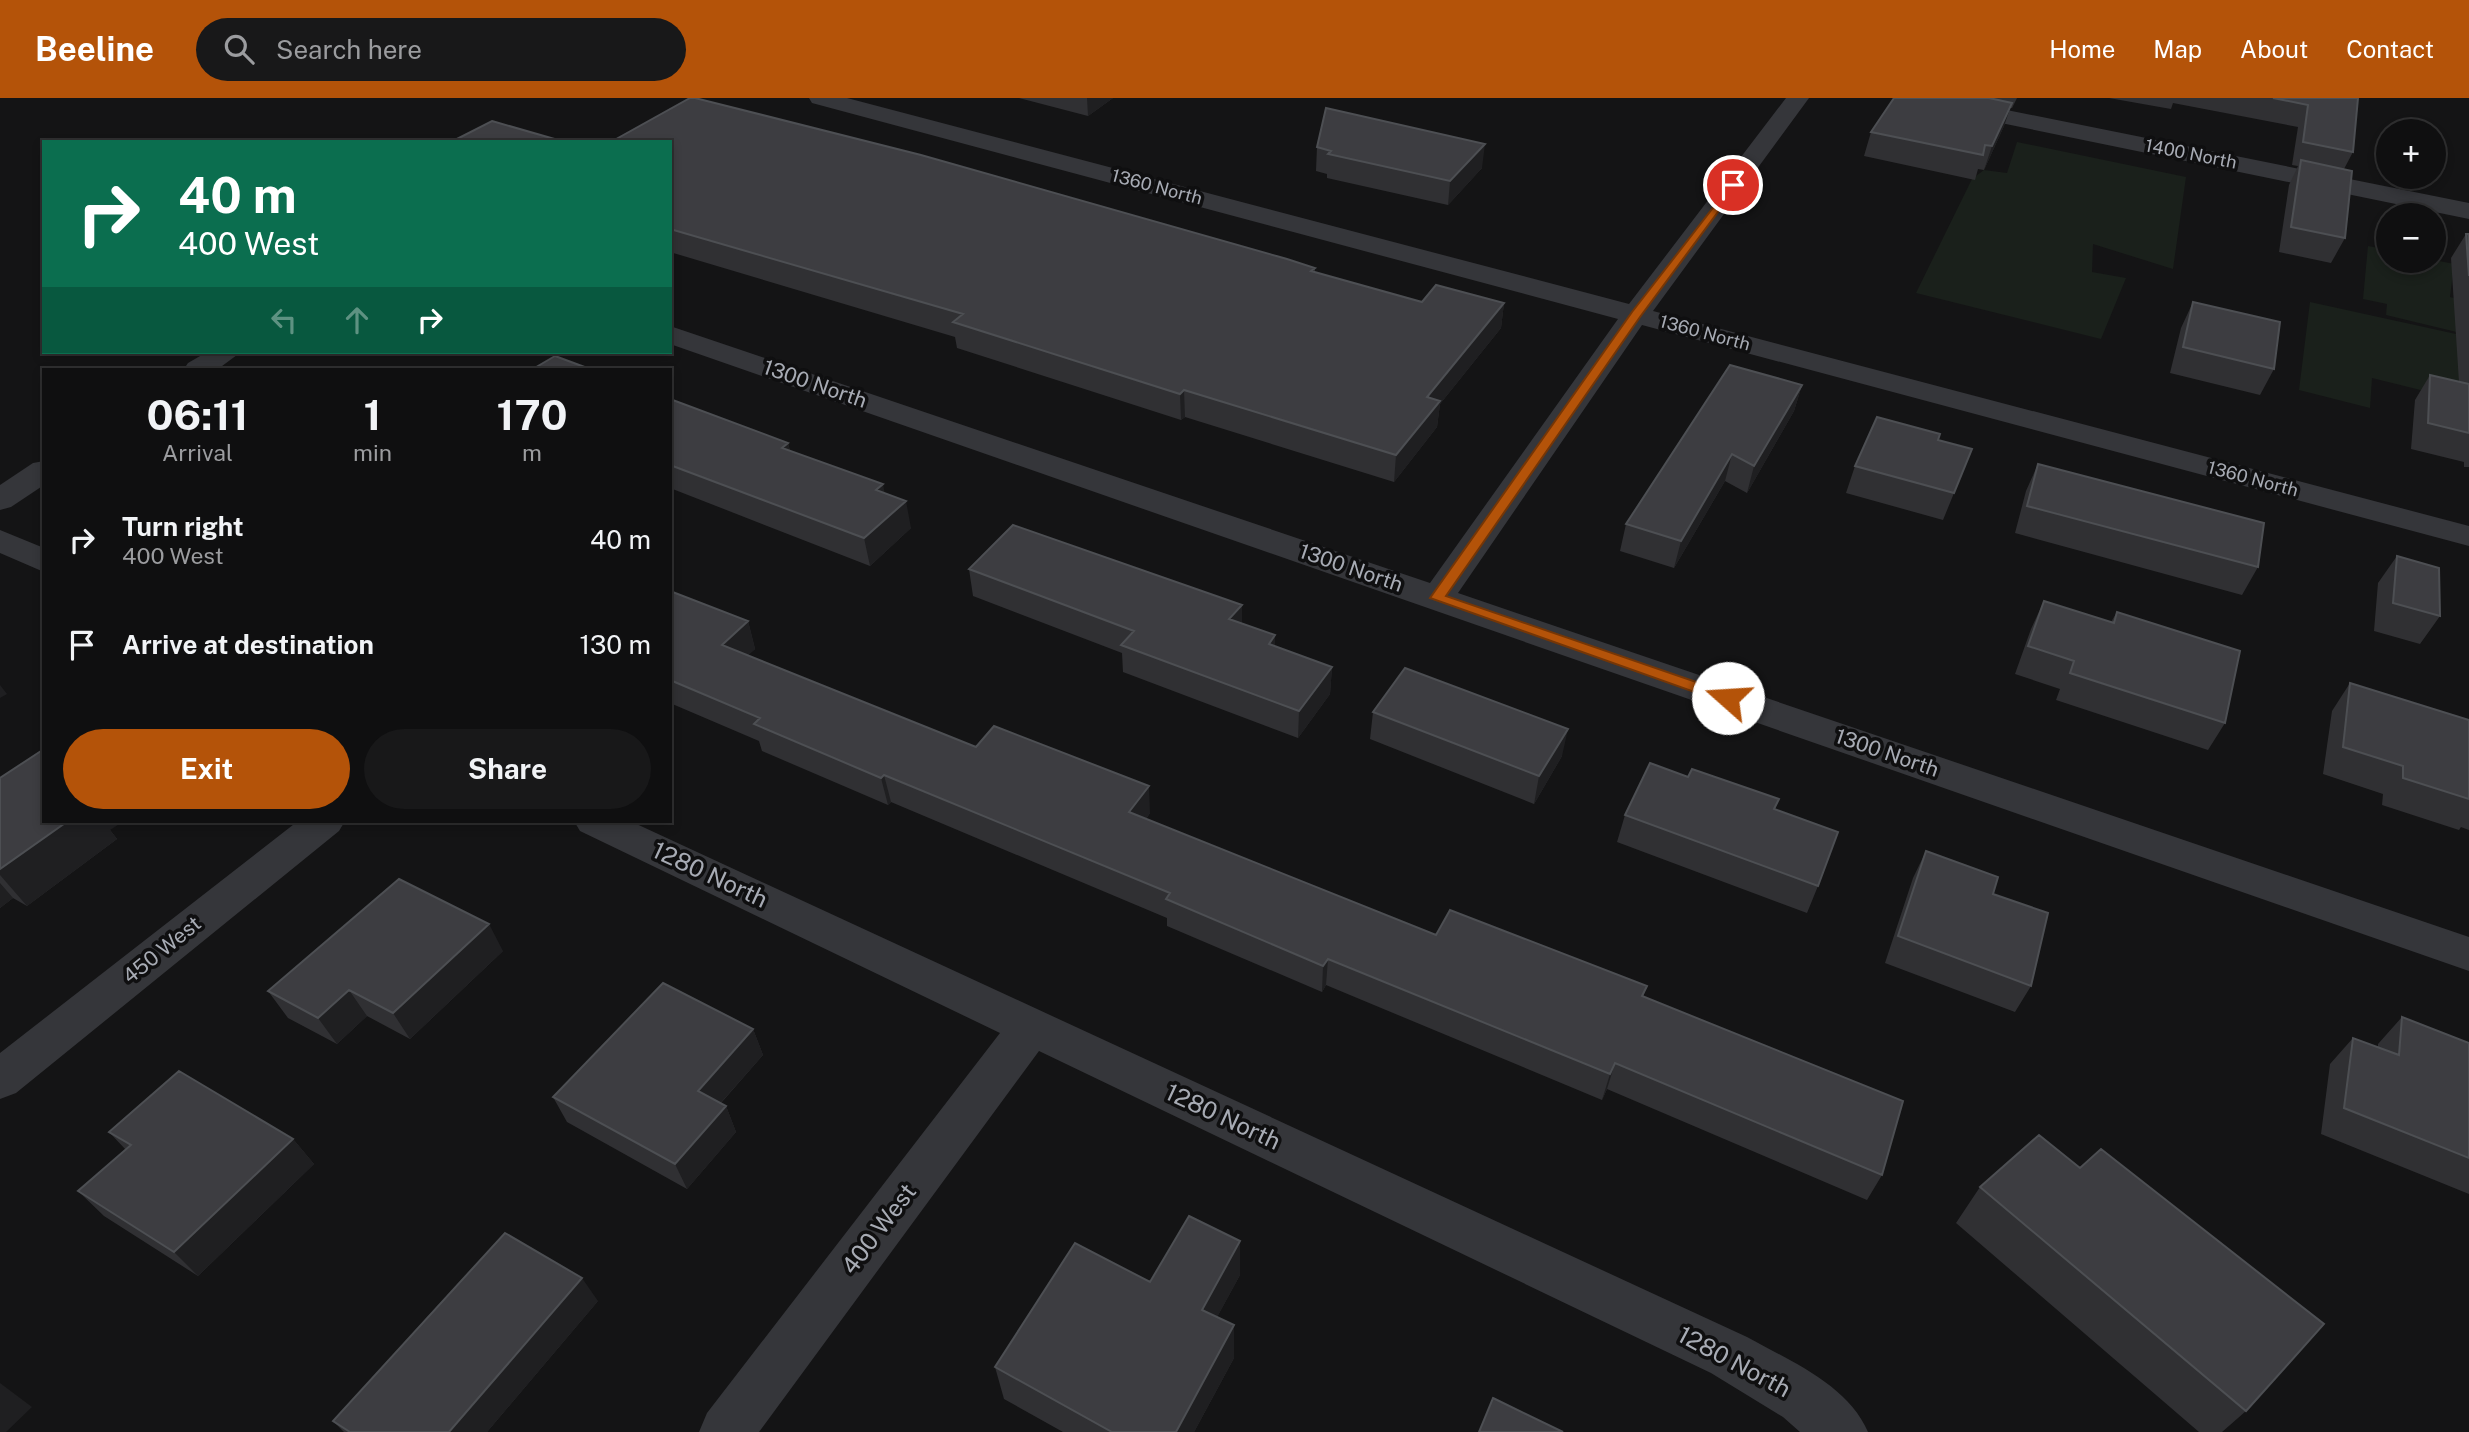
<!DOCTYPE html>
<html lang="en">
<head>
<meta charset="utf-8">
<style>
  body { margin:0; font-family:"Public Sans",sans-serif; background:#181819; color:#f1f3f6; height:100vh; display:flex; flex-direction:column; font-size:26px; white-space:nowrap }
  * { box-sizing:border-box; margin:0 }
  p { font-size:23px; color:#9b9c9f }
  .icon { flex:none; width:38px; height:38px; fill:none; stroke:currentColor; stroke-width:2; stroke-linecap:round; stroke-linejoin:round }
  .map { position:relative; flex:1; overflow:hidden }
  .side { position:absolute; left:42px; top:270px; width:630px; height:455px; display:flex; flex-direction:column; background:#0f0f10; border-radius:0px; box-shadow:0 4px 10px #0003,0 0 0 2px #2f2f30 }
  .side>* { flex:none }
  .guide { position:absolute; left:42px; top:42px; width:630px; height:214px; border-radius:0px; box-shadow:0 4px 10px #0003,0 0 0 2px #2f2f30; background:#0b6e4f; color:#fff; overflow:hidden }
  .tools { position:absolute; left:2376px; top:21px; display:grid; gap:14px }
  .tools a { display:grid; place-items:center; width:70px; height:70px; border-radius:50%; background:#0f0f10; box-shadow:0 4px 10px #0003,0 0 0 2px #2f2f30; font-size:35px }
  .pin { position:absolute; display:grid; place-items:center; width:60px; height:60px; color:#fff; margin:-30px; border:4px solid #fff; border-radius:50%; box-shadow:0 2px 7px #0007 }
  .me { position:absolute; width:77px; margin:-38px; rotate:289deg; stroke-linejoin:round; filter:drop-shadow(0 0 5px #0008) }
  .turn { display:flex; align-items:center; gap:24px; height:147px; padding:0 21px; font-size:32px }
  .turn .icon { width:91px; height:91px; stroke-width:2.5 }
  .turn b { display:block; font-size:49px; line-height:60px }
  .lanes { display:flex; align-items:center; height:66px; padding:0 21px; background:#0003; justify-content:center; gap:35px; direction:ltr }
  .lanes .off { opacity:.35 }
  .eta { display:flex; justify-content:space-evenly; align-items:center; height:119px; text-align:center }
  .eta b { font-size:42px; font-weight:700; line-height:49px }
  .primary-button { display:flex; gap:14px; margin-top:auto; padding:14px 21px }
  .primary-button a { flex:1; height:80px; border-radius:42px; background:#b45309; color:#fff; font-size:28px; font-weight:700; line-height:80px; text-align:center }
  .primary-button a+a { background:#181819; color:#f1f3f6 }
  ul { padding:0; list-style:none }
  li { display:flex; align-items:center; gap:21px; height:105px; padding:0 21px }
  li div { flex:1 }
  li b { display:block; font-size:26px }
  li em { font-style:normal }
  header { display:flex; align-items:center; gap:42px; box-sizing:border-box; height:98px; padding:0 35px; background:#b45309; color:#fff }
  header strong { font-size:33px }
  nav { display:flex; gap:38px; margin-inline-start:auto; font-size:24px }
  .search { width:490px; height:63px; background:#181819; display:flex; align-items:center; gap:18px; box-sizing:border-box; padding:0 24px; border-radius:38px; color:#9b9c9f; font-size:26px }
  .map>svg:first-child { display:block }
</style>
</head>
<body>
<header>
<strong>Beeline</strong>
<div class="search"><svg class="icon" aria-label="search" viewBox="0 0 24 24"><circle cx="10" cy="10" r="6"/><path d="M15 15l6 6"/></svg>Search here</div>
<nav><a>Home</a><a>Map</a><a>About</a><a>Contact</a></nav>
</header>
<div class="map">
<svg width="2469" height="1334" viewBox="0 0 2469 1334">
  <rect width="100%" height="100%" fill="#141415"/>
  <path fill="#1a201b" d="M 2017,44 L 2186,79 L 2173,171 L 2093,146 L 2092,174 L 2126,180 L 2101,241 L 1916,195 L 1972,81 L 1984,72 L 2007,75 Z
    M 2368,148 L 2389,152 L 2389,163 L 2434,162 L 2454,166 L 2450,199 L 2469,204 L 2469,237 L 2386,217 L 2387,206 L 2363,201 Z
    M 2310,204 L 2456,236 L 2469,304 L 2372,280 L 2370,310 L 2299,292 Z"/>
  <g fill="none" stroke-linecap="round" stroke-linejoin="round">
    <path fill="#35363a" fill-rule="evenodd" d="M 809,0 L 847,0 L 1629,206 L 1786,0 L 1809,0 L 1653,213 L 2469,428 L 2469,448 L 1642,227 L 1458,495 L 2469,839 L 2469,873 L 670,246 L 670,228 L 1430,485 L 1618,221 L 812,5 Z
      M 1902,0 L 1947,0 L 2469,105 L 2469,121 L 1913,7 Z
      M 207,254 L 241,254 L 218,271 L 184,271 L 188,265 Z
      M 44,363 L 44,387 L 11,409 L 0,412 L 0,387 L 33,365 Z
      M 0,432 L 44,450 L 44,474 L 0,455 Z
      M 298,723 L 345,723 L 339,733 L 16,995 L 0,1001 L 0,955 Z
      M 574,723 L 630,723 L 1747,1239 C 1790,1263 1848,1287 1868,1334 L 1800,1334 L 1783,1319 L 1711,1275 L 1039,953 L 759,1334 L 699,1334 L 707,1315 L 1000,935 L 580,733 Z"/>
  </g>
  <path fill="#303033" d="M 1019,0 L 1113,0 L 1088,18 Z
    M 1894,0 L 2017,0 L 2012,10 L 2010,10 L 2004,28 L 1984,72 L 1978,71 L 1975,82 L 1864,58 L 1871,34 Z
    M 2109,0 L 2358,0 L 2353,54 L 2344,71 L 2345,140 L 2331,165 L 2279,154 L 2289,87 L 2298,68 L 2292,67 L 2298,29 L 2173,5 L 2171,11 Z
    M 670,44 L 1315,170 L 1315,174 L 1422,204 L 1504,205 L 1501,230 L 1440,306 L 1437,329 L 1394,384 L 1185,319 L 1181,322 L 957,250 L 955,239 L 670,154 Z
    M 1317,49 L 1482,70 L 1448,107 L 1327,80 L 1327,76 L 1316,73 Z
    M 2466,136 L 2469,136 L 2469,369 L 2464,369 L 2464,364 L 2411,351 L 2415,302 L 2430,277 L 2459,284 L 2451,160 Z
    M 2193,204 L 2274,271 L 2260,297 L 2170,275 L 2181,230 Z
    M 1802,287 L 1794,313 L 1747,395 L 1725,383 L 1674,470 L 1620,453 L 1626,426 Z
    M 670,301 L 788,345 L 790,353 L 885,396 L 911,430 L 870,468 L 670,390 Z
    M 1938,342 L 1972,351 L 1943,422 L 1846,395 L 1855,368 Z
    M 2038,366 L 2258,469 L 2242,497 L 2015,435 L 2026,393 Z
    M 2397,458 L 2440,518 L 2420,546 L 2374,533 L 2378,485 Z
    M 969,471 L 1242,525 L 1275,537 L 1275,548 L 1332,569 L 1330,596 L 1298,640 L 1123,574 L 1122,555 L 973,498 Z
    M 670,493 L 748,523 L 755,551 L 748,557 L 976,649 L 1150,715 L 1146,721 L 1436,837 L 1647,888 L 1643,899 L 1882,1077 L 1867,1102 L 1607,991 L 1602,1002 L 1326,887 L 1322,894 L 1167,828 L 1167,820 L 891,704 L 888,707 L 762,653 L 759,643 L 670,605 Z
    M 2044,503 L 2111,524 L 2117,514 L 2225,625 L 2208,652 L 2056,602 L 2060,591 L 2015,576 L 2031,531 Z
    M 2350,585 L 2469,622 L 2469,732 L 2461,729 L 2459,732 L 2382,707 L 2383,696 L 2323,676 L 2332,613 Z
    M 1373,614 L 1562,658 L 1534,706 L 1370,641 Z
    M 1688,679 L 1779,701 L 1775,711 L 1818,788 L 1807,815 L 1617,744 L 1625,717 Z
    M 0,680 L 110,732 L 117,741 L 27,808 L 13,800 L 0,810 Z
    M 1926,753 L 2031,888 L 2015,914 L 1885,865 L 1913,780 Z
    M 503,853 L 410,941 L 367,918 L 337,946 L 288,920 L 268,893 Z
    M 2402,919 L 2469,945 L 2469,1096 L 2321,1036 L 2330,966 L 2353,940 L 2378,949 L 2378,946 Z
    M 753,931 L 763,957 L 721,1005 L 726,1008 L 736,1034 L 687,1091 L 567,1024 L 553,999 Z
    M 109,1034 L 293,1041 L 314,1066 L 198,1178 L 104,1118 L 78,1093 L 126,1052 Z
    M 1980,1089 L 2246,1313 L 2222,1334 L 2199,1334 L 1956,1125 Z
    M 1240,1177 L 1217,1219 L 1234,1227 L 1234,1260 L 1194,1334 L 1063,1334 L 1004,1301 L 995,1269 L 1150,1184 Z
    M 598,1203 L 487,1334 L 344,1334 L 333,1323 Z"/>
  <path fill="#1f1f21" d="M 1087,0 L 1113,0 L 1088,18 Z
    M 2012,5 L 2004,28 L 1984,72 L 1992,48 Z
    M 1485,46 L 1482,70 L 1448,107 L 1450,83 Z
    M 1504,205 L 1501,230 L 1440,306 L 1437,329 L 1394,384 L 1396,357 L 1427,299 Z
    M 1802,287 L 1794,313 L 1747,395 L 1754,368 Z
    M 1184,292 L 1185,319 L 1181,322 L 1180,296 Z
    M 788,345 L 795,372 L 782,350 Z
    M 1732,356 L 1725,383 L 1674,470 L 1681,443 Z
    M 883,386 L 888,413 L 876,392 Z
    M 906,403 L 911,430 L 870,468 L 864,440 Z
    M 1242,507 L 1242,534 L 1229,521 Z
    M 748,523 L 755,551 L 730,574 L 722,547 Z
    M 1275,537 L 1275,564 L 1269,546 Z
    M 1332,569 L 1330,596 L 1298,640 L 1299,613 Z
    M 0,587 L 7,596 L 0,600 Z
    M 1568,631 L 1562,658 L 1534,706 L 1539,678 Z
    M 884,677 L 891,704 L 888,707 L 881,680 Z
    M 1149,688 L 1150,715 L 1131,741 L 1129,714 Z
    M 68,723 L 124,723 L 110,732 L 117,741 L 27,808 L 0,777 L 0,771 Z
    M 0,785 L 13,800 L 0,810 Z
    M 489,826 L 503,853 L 410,941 L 393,915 Z
    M 1328,861 L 1326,887 L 1322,894 L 1323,868 Z
    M 349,892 L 367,918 L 337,946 L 318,920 Z
    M 753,931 L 763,957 L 709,1018 L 698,993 Z
    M 1615,965 L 1607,991 L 1602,1002 L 1610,976 Z
    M 726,1008 L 736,1034 L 687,1091 L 675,1066 Z
    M 293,1041 L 314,1066 L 198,1178 L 174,1154 Z
    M 1240,1143 L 1240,1177 L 1203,1245 L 1202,1212 Z
    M 582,1180 L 598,1203 L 487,1334 L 449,1334 Z
    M 1234,1227 L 1234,1260 L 1194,1334 L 1176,1334 Z
    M 0,1285 L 32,1309 L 6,1334 L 0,1334 Z"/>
  <path fill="#3d3d41" stroke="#4d4f53" stroke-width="2" d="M 690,0 L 695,0 L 921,57 L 1287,161 L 1315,170 L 1311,173 L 1422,204 L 1436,187 L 1504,205 L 1427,299 L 1440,303 L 1396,357 L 1184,292 L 1180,296 L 953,224 L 963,216 L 670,131 L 670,44 L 611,44 Z
    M 1894,0 L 1989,0 L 2012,5 L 1992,48 L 1985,47 L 1983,57 L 1871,34 Z
    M 2273,0 L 2358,0 L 2353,54 L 2303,44 L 2308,7 Z
    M 1326,10 L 1485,46 L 1450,83 L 1328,56 L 1331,53 L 1317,49 Z
    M 492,23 L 565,44 L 451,44 Z
    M 2301,62 L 2352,73 L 2345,140 L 2291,129 Z
    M 2466,136 L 2469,136 L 2469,178 Z
    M 2193,204 L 2280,224 L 2274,271 L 2183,249 Z
    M 555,258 L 590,271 L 533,271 Z
    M 1730,267 L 1802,287 L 1754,368 L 1732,356 L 1681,443 L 1626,426 Z
    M 2430,277 L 2469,286 L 2469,335 L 2428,325 Z
    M 670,301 L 788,345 L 782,350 L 883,386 L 876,392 L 906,403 L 864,440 L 670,367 Z
    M 1877,319 L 1940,336 L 1938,342 L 1972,351 L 1954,395 L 1855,368 Z
    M 2038,366 L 2264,425 L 2258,469 L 2027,408 Z
    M 1013,427 L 1242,507 L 1229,521 L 1275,537 L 1269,546 L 1332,569 L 1299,613 L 1121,547 L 1134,533 L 969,471 Z
    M 2397,458 L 2439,470 L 2440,518 L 2393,505 Z
    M 670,493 L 748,523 L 722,547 L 976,649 L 994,628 L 1149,688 L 1129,714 L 1436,837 L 1450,812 L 1647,888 L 1642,898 L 1903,1003 L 1882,1077 L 1615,965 L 1610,976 L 1328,861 L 1323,868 L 1166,801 L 1170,795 L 884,677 L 881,680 L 754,626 L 760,620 L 670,582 Z
    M 2044,503 L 2114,525 L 2117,514 L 2240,553 L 2225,625 L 2070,575 L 2074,563 L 2028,548 Z
    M 1405,570 L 1568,631 L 1539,678 L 1373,614 Z
    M 2350,585 L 2469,622 L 2469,701 L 2403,680 L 2403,668 L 2343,649 Z
    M 44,651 L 44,723 L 68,723 L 0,771 L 0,680 Z
    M 1650,665 L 1688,679 L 1692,671 L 1779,701 L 1774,711 L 1838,734 L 1818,788 L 1625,717 Z
    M 1926,753 L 1998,779 L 1993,796 L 2048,815 L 2031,888 L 1898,838 Z
    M 399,781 L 489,826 L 393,915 L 349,892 L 318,920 L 268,893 Z
    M 663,885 L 753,931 L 698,993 L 726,1008 L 675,1066 L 553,999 Z
    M 2402,919 L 2469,945 L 2469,1060 L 2344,1010 L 2353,940 L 2399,957 Z
    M 179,973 L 293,1041 L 174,1154 L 78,1093 L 131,1047 L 109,1034 Z
    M 2039,1037 L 2080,1070 L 2101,1051 L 2324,1226 L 2246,1313 L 1980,1089 Z
    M 1189,1118 L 1240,1143 L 1202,1212 L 1234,1227 L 1176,1334 L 1112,1334 L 995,1269 L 1075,1145 L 1150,1184 Z
    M 505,1135 L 582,1180 L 449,1334 L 350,1334 L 333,1323 Z
    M 1493,1300 L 1563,1334 L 1479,1334 Z"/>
  <path fill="#b45309" stroke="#753606" stroke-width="2" d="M 1733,84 L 1738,87 L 1640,219 L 1446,498 L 1734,597 L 1734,604 L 1728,606 L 1430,500 L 1632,214 Z"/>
  <g text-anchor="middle" stroke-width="7" stroke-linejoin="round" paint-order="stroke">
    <g font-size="18" fill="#a7abb4" stroke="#0f0f10">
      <text transform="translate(2191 56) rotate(11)" y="6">1400 North</text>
      <text transform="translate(1157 89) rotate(15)" y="6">1360 North</text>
      <text transform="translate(1705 235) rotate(15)" y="6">1360 North</text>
      <text transform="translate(2253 381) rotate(15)" y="6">1360 North</text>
    </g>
    <g font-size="21" fill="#a7abb4" stroke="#0f0f10">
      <text transform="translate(815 286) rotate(19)" y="7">1300 North</text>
      <text transform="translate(1351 470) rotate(19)" y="7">1300 North</text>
      <text transform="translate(1887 655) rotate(19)" y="7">1300 North</text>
      <text transform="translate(162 852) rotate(-39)" y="7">450 West</text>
    </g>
    <g font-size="24" fill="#a7abb4" stroke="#0f0f10">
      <text transform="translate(710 777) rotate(25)" y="8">1280 North</text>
      <text transform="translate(1223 1019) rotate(25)" y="8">1280 North</text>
      <text transform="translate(879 1131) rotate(-53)" y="8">400 West</text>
      <text transform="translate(1734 1264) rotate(28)" y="8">1280 North</text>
    </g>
  </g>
</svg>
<div class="tools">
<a>+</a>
<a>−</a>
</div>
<div class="pin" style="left:1733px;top:87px;background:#d93025"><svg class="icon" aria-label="arrive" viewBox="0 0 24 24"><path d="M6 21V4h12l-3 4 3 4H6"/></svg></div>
<svg class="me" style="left:1728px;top:600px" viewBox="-20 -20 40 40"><circle r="19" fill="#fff"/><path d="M0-13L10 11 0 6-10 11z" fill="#b45309"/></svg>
<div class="guide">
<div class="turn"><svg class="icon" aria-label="right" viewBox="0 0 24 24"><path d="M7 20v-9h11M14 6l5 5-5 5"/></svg><div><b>40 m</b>400 West</div></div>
<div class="lanes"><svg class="icon off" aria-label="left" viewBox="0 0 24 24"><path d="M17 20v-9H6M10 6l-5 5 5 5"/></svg><svg class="icon off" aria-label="ahead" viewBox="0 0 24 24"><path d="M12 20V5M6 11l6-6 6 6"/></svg><svg class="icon" aria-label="right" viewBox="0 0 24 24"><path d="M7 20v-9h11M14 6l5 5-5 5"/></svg></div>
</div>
<section class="side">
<div class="eta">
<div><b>06:11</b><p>Arrival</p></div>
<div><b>1</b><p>min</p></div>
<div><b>170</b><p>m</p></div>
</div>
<ul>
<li><svg class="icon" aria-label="right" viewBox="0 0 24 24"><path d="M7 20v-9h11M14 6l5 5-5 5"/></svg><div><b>Turn right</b><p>400 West</p></div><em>40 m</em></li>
<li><svg class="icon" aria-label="arrive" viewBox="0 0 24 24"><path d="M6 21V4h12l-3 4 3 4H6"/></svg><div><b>Arrive at destination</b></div><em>130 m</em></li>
</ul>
<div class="primary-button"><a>Exit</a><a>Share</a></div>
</section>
</div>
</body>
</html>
